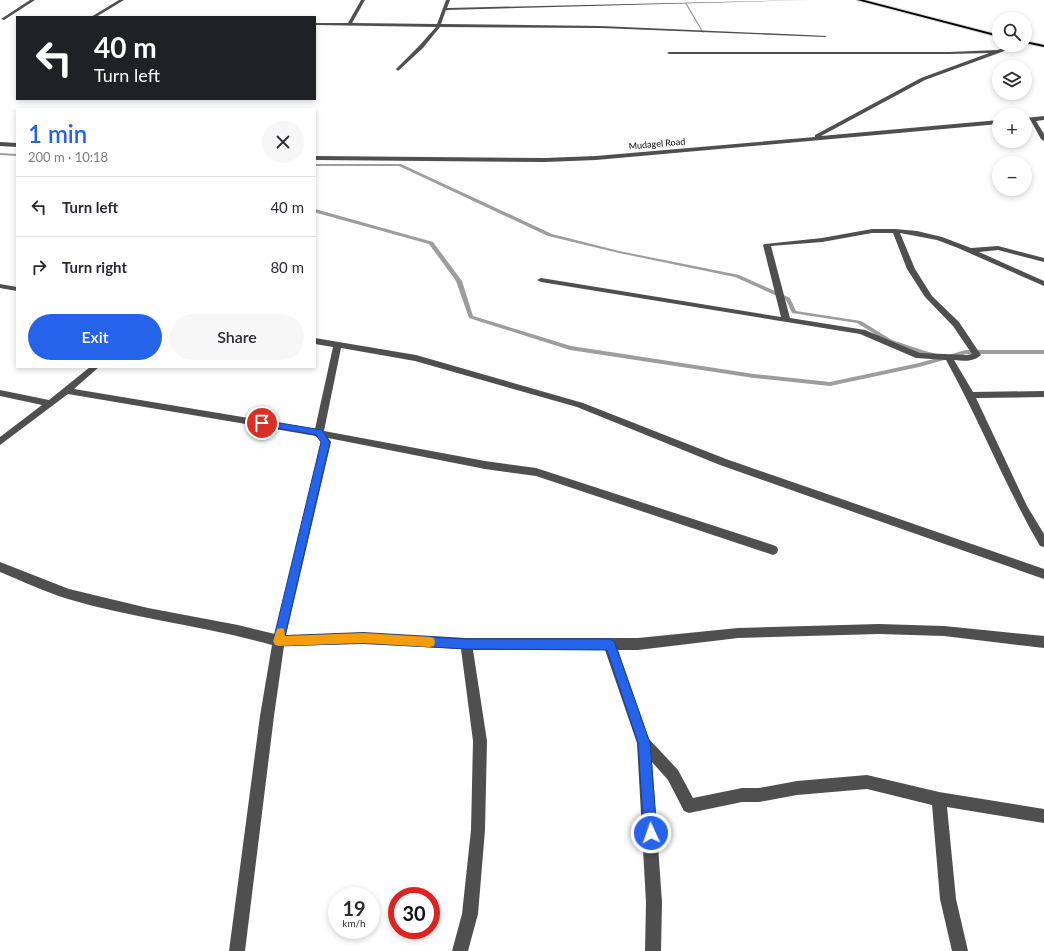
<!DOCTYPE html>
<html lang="en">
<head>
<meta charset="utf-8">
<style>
  body { margin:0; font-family:Lato,sans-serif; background:#f7f7f7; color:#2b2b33; height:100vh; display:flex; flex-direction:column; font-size:15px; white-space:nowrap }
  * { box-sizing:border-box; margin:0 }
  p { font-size:13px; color:#7c7c81 }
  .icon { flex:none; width:22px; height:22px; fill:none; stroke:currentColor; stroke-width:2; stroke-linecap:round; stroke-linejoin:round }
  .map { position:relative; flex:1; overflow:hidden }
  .drawer { position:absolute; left:16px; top:108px; width:300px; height:260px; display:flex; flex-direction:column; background:#fff; border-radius:0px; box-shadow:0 2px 6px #0003 }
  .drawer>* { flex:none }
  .guide { position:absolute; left:16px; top:16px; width:300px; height:84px; border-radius:0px; box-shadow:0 2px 6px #0003; background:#202124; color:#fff; overflow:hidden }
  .controls { position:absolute; left:992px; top:12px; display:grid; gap:8px }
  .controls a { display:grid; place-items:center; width:40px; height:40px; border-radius:50%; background:#fff; box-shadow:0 2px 6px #0003; font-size:20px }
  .speed { position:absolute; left:328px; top:887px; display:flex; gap:8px; font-size:20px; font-weight:700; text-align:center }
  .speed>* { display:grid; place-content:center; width:52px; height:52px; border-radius:50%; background:#fff; box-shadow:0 2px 6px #0003; line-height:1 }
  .speed small { font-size:10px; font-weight:400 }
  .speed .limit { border:6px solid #d22; background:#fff; color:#111 }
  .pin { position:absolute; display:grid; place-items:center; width:34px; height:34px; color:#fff; margin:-17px; border:2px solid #fff; border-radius:50%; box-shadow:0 1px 4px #0007 }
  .me { position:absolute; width:44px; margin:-22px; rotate:357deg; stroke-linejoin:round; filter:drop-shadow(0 0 3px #0008) }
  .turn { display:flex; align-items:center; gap:14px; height:84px; padding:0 12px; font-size:18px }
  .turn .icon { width:52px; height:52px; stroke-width:2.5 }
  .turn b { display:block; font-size:28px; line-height:34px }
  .round { display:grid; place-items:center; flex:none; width:42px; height:42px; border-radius:21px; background:#f7f7f7 }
  .headline { display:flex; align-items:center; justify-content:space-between; height:68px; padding:0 12px }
  h1 { font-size:24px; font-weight:600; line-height:30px; color:#2563eb }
  .button { display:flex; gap:8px; margin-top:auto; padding:8px 12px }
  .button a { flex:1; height:46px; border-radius:24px; background:#2563eb; color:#fff; font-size:16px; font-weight:600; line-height:46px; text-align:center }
  .button a+a { background:#f7f7f7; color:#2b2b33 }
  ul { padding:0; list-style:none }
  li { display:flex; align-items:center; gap:12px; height:60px; padding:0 12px; border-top:1px solid #e1e1e2 }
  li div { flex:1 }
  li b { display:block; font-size:15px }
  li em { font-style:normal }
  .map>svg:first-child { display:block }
</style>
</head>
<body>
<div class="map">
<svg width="1044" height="951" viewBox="0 0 1044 951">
  <rect width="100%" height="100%" fill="#fff"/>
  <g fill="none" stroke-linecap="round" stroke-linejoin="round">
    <path fill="#9d9d9d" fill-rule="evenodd" d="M 685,3 L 687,4 L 704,33 L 702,32 Z
      M 0,153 L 17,154 L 17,156 L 0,155 Z
      M 315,164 L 401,164 L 552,234 L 619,251 L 739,275 L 790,298 L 796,311 L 861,321 L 892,340 L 925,351 L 937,354 L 938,355 L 935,357 L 922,354 L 888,342 L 857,323 L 792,313 L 786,300 L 735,277 L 619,253 L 548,236 L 399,166 L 315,166 Z
      M 315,209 L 433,242 L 462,281 L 473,316 L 571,346 L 754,374 L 830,382 L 919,363 L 966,350 L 1044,350 L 1044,354 L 966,354 L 919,367 L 830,386 L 754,378 L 570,350 L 469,318 L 456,281 L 429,244 L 317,213 L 315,212 Z"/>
    <g stroke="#dbdbdb" stroke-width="2">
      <path id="major" d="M 857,0 L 864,0 L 999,35 L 999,37 Z
        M 1025,41 L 1044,45 L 1044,47 L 1025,43 Z"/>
    </g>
    <path fill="#4f4f4f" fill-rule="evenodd" d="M 30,0 L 35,0 L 4,20 L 1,19 Z
      M 119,0 L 124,0 L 96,17 L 91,17 Z
      M 361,0 L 365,0 L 352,23 L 437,24 L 446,0 L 450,0 L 447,8 L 809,0 L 446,10 L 441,24 L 601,26 L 827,36 L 825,37 L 601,28 L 440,27 L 423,48 L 398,71 L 396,69 L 419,46 L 436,27 L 315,25 L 315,23 L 348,23 Z
      M 1014,45 L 1021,45 L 925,80 L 821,136 L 999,120 L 999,124 L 596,160 L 545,162 L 315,160 L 315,156 L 545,158 L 596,156 L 815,137 L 815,135 L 921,78 L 989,53 L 949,54 L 669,54 L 667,53 L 669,52 L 949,52 L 997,50 Z
      M 1044,116 L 1044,120 L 1036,121 L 1044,134 L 1044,141 L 1041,139 L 1031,121 L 1025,122 L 1025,118 Z
      M 0,142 L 17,143 L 17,147 L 0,146 Z
      M 872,229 L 895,229 L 917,231 L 942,237 L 971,248 L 998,246 L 1044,258 L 1044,262 L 998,250 L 979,252 L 1044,281 L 1044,286 L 958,248 L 937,240 L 900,233 L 915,269 L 932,296 L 959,322 L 981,355 C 974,362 964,361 954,360 L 973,392 L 1044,391 L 1044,397 L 976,398 L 1027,506 L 1044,534 L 1044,547 L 1040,546 C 1005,486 980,421 946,360 L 916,358 L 860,334 L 541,282 L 537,280 L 541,278 L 781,317 L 763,245 L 765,244 L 822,238 ZM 872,233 L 893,233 L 907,269 L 925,297 L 953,326 L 972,354 L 967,355 L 920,353 L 865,330 L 790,318 L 771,246 L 822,242 Z
      M 0,284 L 17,287 L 17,291 L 0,288 Z
      M 315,338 L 416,355 L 583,403 L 726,459 L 1044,569 L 1044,579 L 720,465 L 577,407 L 415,361 L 341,348 L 324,431 L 485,461 L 536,468 L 773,545 L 777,547 L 778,550 L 777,553 L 773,555 L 536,476 L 485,469 L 328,438 L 331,442 L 286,635 L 363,632 L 466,638 L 638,638 L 738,628 L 879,624 L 944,626 L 1044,636 L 1044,648 L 944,636 L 879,634 L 738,638 L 638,650 L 618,650 L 649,739 L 678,770 L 693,798 L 742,788 L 759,788 L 797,781 L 867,775 L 939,792 L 1044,809 L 1044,823 L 947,807 L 956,899 L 968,951 L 952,951 L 940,899 L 932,805 L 867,789 L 797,795 L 759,802 L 742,802 L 689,813 L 684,811 L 668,780 L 652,762 L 662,902 L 661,951 L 645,951 L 646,902 L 637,743 L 605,650 L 473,650 L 487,741 L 485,830 L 478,914 L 468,951 L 452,951 L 462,914 L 471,830 L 473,741 L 461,649 L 363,644 L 284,646 L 274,716 L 245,951 L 229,951 L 260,716 L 272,645 C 205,626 135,619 68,599 C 45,592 22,581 0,572 L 0,562 L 69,589 L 148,608 L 238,625 L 275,634 L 321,442 L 316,436 L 68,394 L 0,445 L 0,437 L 42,405 L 0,396 L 0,390 L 49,400 L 90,367 L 99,367 L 74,389 L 315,429 L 333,347 L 315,344 Z"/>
    <use href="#major" fill="#000" fill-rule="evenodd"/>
  </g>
  <path fill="#2563eb" stroke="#184099" d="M 262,420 L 322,430 L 330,442 L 285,636 L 363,633 L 466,639 L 610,639 L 614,641 L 650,743 L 657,833 L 655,837 L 651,839 L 646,837 L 644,833 L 638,743 L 607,650 L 466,649 L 363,643 L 279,646 L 275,645 L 273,641 L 321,442 L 316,435 L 259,425 L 259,421 Z"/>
  <path fill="#f59e0b" d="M 281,628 L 284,629 L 285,636 L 363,633 L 430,637 L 434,638 L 435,642 L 434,646 L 430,647 L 363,643 L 279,646 L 275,645 L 273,641 L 277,629 Z"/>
  <g text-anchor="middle" stroke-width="3.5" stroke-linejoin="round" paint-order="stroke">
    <g font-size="9" fill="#000" stroke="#fff">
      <text transform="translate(657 144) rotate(-5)" y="3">Mudagel Road</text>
    </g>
  </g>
</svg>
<div class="controls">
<a><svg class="icon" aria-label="search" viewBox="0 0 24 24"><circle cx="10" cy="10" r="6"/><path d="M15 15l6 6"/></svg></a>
<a><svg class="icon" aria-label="layers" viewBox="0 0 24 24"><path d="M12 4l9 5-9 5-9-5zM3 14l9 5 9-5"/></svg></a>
<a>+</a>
<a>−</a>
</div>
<div class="speed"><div>19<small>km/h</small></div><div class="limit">30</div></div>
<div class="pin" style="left:262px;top:423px;background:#d93025"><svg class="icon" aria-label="arrive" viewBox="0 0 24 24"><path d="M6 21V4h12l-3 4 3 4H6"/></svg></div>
<svg class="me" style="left:651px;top:833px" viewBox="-20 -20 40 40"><circle r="17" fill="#2563eb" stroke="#fff" stroke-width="3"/><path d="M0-11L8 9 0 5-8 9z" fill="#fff"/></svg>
<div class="guide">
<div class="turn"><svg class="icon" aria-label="left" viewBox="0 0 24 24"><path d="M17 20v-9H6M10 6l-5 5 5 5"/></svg><div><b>40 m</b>Turn left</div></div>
</div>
<section class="drawer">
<div class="headline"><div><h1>1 min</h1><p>200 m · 10:18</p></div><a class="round"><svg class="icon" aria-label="close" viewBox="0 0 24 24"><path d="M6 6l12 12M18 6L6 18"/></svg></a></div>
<ul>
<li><svg class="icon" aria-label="left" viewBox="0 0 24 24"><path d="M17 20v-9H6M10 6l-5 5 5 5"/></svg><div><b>Turn left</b></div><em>40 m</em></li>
<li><svg class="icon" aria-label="right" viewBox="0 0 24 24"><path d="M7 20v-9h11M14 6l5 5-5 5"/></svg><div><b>Turn right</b></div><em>80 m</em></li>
</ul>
<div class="button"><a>Exit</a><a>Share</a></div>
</section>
</div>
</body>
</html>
